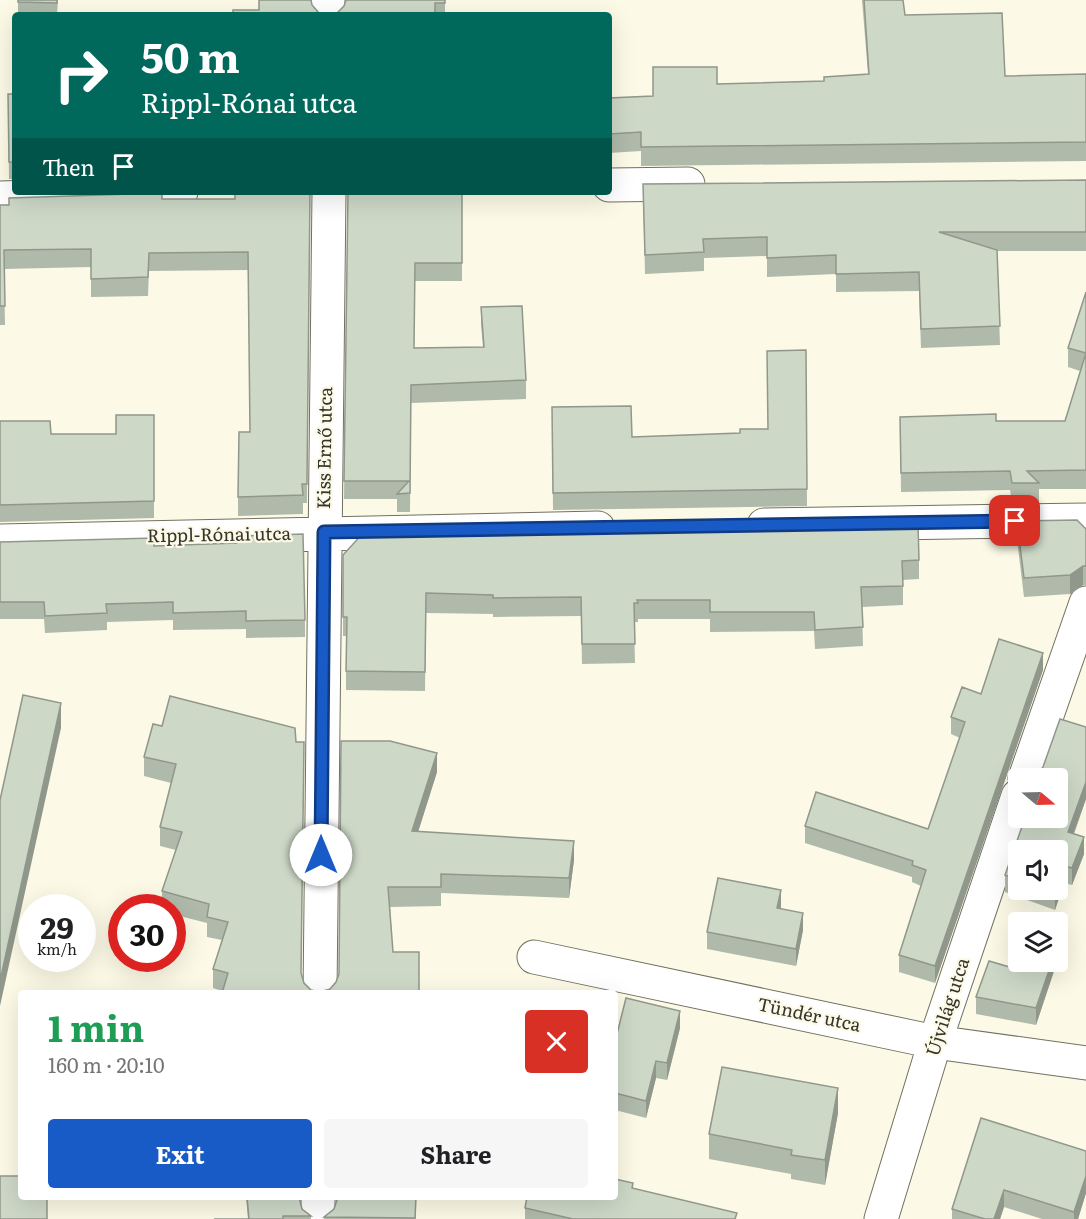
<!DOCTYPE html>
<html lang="en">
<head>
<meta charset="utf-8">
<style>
  body { margin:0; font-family:Literata,serif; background:#f6f6f6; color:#202124; height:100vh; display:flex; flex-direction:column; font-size:22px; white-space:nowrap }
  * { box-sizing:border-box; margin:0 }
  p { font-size:20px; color:#757577 }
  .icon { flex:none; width:33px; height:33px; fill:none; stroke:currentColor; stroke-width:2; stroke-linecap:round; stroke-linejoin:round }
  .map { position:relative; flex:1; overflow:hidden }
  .drawer { position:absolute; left:18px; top:990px; width:600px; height:210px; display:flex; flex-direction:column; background:#fff; border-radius:6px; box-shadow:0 6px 24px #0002 }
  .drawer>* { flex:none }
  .top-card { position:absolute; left:12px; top:12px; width:600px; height:183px; border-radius:6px; box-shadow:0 6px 24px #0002; background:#00695c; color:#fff; overflow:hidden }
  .needle { width:39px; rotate:109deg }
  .controls { position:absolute; left:1008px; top:768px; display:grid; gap:12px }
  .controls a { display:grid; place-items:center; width:60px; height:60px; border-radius:6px; background:#fff; box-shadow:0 6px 24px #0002; font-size:30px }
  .speed { position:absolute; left:18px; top:894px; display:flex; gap:12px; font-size:30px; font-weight:700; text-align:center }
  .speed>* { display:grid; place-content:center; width:78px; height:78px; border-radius:50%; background:#fff; box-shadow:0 6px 24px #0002; line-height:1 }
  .speed small { font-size:15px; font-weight:400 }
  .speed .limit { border:9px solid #d22; background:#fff; color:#111 }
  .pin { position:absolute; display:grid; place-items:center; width:51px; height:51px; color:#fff; margin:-26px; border-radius:12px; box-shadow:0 3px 9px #0006 }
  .me { position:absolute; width:66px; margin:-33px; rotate:0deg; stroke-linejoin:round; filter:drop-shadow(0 0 4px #0008) }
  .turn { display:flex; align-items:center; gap:21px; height:126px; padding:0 30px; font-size:27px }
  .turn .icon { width:78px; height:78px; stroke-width:2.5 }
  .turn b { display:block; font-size:42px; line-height:51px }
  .then { display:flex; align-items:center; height:57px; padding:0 30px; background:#0003; gap:12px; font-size:22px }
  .round { display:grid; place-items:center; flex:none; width:63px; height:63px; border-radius:6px; background:#f6f6f6 }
  .headline { display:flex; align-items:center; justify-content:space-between; height:102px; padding:0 30px }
  h1 { font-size:36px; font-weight:700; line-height:45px; color:#1e9e55 }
  .button { display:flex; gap:12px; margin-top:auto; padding:12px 30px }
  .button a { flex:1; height:69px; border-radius:6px; background:#185ac6; color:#fff; font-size:24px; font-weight:700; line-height:69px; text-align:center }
  .button a+a { background:#f6f6f6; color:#202124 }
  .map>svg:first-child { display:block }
</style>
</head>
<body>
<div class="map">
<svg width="1086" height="1219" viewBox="0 0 1086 1219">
  <rect width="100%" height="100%" fill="#fcfae6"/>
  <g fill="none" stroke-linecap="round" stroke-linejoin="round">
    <g stroke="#72705f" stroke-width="35">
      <path id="minor" d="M 328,15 L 328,0
        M 609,185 L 688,184
        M 0,198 L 181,192
        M 764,525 L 1086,520
        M 0,541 L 598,528
        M 1025,778 L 1086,603
        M 534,957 L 935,1042 L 1086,1063
        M 320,993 L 329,192
        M 318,1219 L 318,1197
        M 881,1219 L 935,1042 L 1018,796"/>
    </g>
    <use href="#minor" stroke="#fff" stroke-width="33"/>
  </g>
  <path fill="#b0baab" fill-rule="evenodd" d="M 18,0 L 58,0 L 57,15 L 18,15 Z
    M 345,0 L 445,0 L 445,15 L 330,15 L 337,13 L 344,6 Z
    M 862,0 L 903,0 L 905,15 L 1005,76 L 1086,74 L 1086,161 L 641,166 L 641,151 L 609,153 L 609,98 L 653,96 L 717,84 L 824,81 L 868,74 Z
    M 8,94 L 15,94 L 15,179 L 9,179 Z
    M 1086,180 L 1086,251 L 997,251 L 1000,345 L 921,348 L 919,291 L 836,292 L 836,274 L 767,277 L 767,256 L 704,258 L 704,271 L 645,274 L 643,184 Z
    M 310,192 L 307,499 L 307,503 L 303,503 L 303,514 L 238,516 L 238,497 L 250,432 L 248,270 L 149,271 L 148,296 L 91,297 L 91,267 L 4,269 L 5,325 L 0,325 L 0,205 L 162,199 L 235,199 Z
    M 348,192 L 462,192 L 462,281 L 415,281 L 414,348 L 483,347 L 481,325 L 481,307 L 526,380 L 526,399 L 411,403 L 410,512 L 397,512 L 397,499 L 344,499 Z
    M 1086,292 L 1086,489 L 1039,489 L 1039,502 L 1012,502 L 1010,490 L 901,492 L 900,417 L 996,421 L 1065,421 L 1080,371 L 1068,367 L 1068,348 Z
    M 806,350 L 807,506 L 553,510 L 552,407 L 632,437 L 740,433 L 767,429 Z
    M 154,415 L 154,518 L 0,522 L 0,421 L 51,434 L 116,434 Z
    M 1017,521 L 1086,529 L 1086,585 L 1083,585 L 1070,594 L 1024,597 L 1017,540 Z
    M 807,530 L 919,560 L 919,579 L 903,580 L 903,605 L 862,607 L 863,646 L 815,649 L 814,631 L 710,632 L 710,619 L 638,619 L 638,622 L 634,622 L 635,663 L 582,664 L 581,616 L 493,617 L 493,614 L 426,613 L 425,691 L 346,690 L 346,636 L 343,636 L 343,555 L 410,535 L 553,534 Z
    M 0,542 L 154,546 L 305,620 L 305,637 L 246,638 L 246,629 L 173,630 L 173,620 L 107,622 L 107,630 L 45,633 L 44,619 L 0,619 Z
    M 1043,670 L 935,983 L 899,972 L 899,955 L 921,886 L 912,882 L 912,877 L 805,843 L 805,826 L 928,829 L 960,738 L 951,734 L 951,717 L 981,694 Z
    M 170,696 L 295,728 L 296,742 L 304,742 L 301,974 L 304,983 L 311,990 L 320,992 L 330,989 L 336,982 L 339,974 L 341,741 L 390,741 L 437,753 L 437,772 L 418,832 L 574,841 L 574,860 L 569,898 L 441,893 L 441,906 L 390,907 L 393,952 L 419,952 L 419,993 L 222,993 L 222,991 L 213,988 L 213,969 L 222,940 L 207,937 L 207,923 L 172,914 L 172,908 L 162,908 L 162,891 L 176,850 L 160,846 L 160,827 L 171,783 L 144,776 L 144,757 L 153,724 L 162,726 Z
    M 1060,719 L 1086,727 L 1086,799 L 1074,834 L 1084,837 L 1084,854 L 1072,885 L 1064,883 L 1055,910 L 1005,892 L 1005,875 L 1025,818 L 1058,818 L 1058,778 L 1036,778 L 1036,776 L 1043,767 ZM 1018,850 L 1058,850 L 1058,890 L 1018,890 Z
    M 780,909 L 803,930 L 796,966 L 707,949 L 707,932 Z
    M 1059,956 L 1036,1025 L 976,1014 L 976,997 L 1013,968 Z
    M 680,1028 L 667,1080 L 656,1078 L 646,1118 L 615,1110 L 615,1042 Z
    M 838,1113 L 825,1185 L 791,1179 L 791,1174 L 709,1159 L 709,1134 Z
    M 1086,1151 L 1086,1193 L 1078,1219 L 1042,1219 L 1004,1207 L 1000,1219 L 952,1219 L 952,1209 Z
    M 633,1188 L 737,1219 L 525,1219 L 525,1208 Z
    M 246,1197 L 299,1197 L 302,1209 L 311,1216 L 311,1219 L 214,1219 L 248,1219 Z
    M 335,1197 L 416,1197 L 416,1219 L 324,1219 L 324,1217 L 334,1209 L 336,1204 Z"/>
  <path fill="#90978b" d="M 1083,566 L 1083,585 L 1070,594 L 1070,575 Z
    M 1043,653 L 1043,670 L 935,983 L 935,966 Z
    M 61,703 L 61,728 L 0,1006 L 0,981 Z
    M 437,753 L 437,772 L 412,851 L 412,831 Z
    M 1086,782 L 1086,799 L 1068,849 L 1068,832 Z
    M 1084,837 L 1084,854 L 1072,885 L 1072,868 Z
    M 574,841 L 574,860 L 569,898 L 569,878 Z
    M 1064,866 L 1064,883 L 1055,910 L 1055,893 L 1056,890 L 1058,890 L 1058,886 Z
    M 781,890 L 781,907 L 777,925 L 777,908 Z
    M 803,913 L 803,930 L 796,966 L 796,949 Z
    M 1059,939 L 1059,956 L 1036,1025 L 1036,1008 L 1052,962 L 1058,962 L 1058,945 Z
    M 680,1011 L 680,1028 L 667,1080 L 667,1063 Z
    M 656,1061 L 656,1078 L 646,1118 L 646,1101 Z
    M 838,1088 L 838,1113 L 825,1185 L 825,1160 Z
    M 1086,1176 L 1086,1193 L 1078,1219 L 1074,1219 L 1074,1212 Z
    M 1004,1190 L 1004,1207 L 1000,1219 L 994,1219 Z"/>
  <path fill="#cdd8c7" stroke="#90978b" stroke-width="1.5" d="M 18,0 L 57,0 L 57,3 L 18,2 Z
    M 259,0 L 311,0 L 312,5 L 319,13 L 327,15 L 233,15 L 233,10 L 259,10 Z
    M 346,0 L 445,0 L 445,3 L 435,3 L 435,15 L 330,15 L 337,13 L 344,6 Z
    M 864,0 L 903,0 L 905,15 L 1002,13 L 1005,76 L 1086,74 L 1086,142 L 641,147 L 641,132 L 609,134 L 609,98 L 653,96 L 653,67 L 717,67 L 717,84 L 824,81 L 824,77 L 869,74 Z
    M 8,94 L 15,94 L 15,162 L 9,162 Z
    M 1086,180 L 1086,232 L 939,232 L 997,250 L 1000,326 L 921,329 L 919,272 L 836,274 L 836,255 L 767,258 L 767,237 L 703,239 L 704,252 L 645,255 L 643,184 Z
    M 235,192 L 310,192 L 307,481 L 307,484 L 302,484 L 303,495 L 238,497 L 239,432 L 250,432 L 248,252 L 149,253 L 148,277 L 91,279 L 91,249 L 4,250 L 5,306 L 0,306 L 0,205 L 9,205 L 9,198 L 162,193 L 162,199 L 235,199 Z
    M 348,192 L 462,192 L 462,263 L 415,263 L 414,348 L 484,347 L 481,307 L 522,306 L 526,380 L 411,385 L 410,493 L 397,494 L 409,481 L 344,481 Z
    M 1086,292 L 1086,470 L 1027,471 L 1039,483 L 1012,483 L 1010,471 L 901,473 L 900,417 L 996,414 L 996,421 L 1065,421 L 1086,353 L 1068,348 Z
    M 806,350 L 807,489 L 553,493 L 552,407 L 631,406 L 632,437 L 740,433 L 740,429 L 768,429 L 767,351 Z
    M 116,415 L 154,415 L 154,501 L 0,505 L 0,421 L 50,421 L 51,434 L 116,434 Z
    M 1077,520 L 1086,529 L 1086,566 L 1083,566 L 1070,575 L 1024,578 L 1017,521 Z
    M 807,524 L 807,530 L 918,524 L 919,560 L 902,561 L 903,586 L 861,587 L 863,627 L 815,630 L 814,612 L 710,612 L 710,600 L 637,600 L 638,603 L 634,603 L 635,644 L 582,644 L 581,597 L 493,598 L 493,595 L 426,593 L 425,672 L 346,671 L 347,617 L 343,617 L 343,555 L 365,531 L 410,530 L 410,535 L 553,534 L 553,528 Z
    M 303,534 L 305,620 L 246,621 L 246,611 L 173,613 L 173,602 L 106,604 L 107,613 L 45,616 L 44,602 L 0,602 L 0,542 L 154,538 L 154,546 L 237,543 L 237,536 Z
    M 999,639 L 1043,653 L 935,966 L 899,955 L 926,870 L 912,865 L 913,861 L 805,826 L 816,792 L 928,829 L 965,722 L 951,717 L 962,687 L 981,694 Z
    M 23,695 L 61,703 L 0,981 L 0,800 Z
    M 170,696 L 295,728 L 296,742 L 304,742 L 301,973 L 304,983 L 311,990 L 320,992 L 330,989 L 336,982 L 339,974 L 341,741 L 390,741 L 437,753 L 412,831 L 574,841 L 569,878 L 441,874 L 441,887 L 388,887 L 393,952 L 419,952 L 419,993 L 222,993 L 228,973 L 213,969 L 228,922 L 207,917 L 209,904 L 162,891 L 182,832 L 160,827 L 176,764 L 144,757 L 153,724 L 162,726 Z
    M 1060,719 L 1086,727 L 1086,782 L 1068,832 L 1084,837 L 1072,868 L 1064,866 L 1058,886 L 1058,850 L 1018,850 L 1018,880 L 1005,875 L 1025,818 L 1058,818 L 1058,778 L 1036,778 L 1036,776 L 1043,767 Z
    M 718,878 L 781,890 L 777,908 L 803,913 L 796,949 L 707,932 Z
    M 1045,890 L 1056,890 L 1055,893 Z
    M 1018,952 L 1018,962 L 1052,962 L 1036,1008 L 976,997 L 989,961 L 1013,968 Z
    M 626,998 L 680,1011 L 667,1063 L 656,1061 L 646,1101 L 615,1093 L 615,1042 Z
    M 722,1067 L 838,1088 L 825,1160 L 791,1155 L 792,1150 L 709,1134 Z
    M 981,1118 L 1086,1151 L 1086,1176 L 1074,1212 L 1004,1190 L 994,1219 L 985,1219 L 952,1209 Z
    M 0,1176 L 21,1176 L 21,1197 L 47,1197 L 47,1219 L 0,1219 Z
    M 615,1179 L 633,1183 L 632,1188 L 737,1213 L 735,1219 L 573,1219 L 525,1208 L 527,1197 L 615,1197 Z
    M 247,1197 L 299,1197 L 302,1209 L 311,1216 L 283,1216 L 283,1219 L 214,1219 L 249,1219 Z
    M 336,1197 L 416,1197 L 415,1218 L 324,1217 L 334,1209 L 337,1200 Z"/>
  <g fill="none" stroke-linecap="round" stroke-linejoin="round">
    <g stroke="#103a81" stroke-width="15">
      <path id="route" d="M 321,855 L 324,532 L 1015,521"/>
    </g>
    <use href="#route" stroke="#185ac6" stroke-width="10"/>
  </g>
  <g text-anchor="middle" stroke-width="4.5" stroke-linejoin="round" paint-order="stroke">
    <g font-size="18" fill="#35342c" stroke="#fcfae6">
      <text transform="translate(325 448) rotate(-89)" y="6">Kiss Ernő utca</text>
      <text transform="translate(219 535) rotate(-1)" y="6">Rippl-Rónai utca</text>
      <text transform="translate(948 1007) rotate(-72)" y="6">Újvilág utca</text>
      <text transform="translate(809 1015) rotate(12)" y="6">Tündér utca</text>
    </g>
  </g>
</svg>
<div class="controls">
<a><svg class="needle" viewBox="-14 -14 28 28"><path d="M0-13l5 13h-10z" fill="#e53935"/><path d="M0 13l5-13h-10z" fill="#757577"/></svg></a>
<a><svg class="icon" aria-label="sound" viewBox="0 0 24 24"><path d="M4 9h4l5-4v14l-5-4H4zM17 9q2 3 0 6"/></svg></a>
<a><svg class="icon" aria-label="layers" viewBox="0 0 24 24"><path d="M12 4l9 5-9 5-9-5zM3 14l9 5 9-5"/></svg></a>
</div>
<div class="speed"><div>29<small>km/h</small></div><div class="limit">30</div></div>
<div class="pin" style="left:1015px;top:521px;background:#d93025"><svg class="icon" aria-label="arrive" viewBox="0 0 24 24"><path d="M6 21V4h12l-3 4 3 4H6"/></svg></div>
<svg class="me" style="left:321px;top:855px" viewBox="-20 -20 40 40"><circle r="19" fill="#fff"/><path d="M0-13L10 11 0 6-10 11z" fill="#185ac6"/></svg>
<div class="top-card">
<div class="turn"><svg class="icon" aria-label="right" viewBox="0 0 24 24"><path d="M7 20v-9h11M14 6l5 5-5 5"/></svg><div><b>50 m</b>Rippl-Rónai utca</div></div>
<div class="then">Then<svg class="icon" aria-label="arrive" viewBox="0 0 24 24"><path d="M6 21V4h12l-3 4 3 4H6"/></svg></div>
</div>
<section class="drawer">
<div class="headline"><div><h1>1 min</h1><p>160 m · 20:10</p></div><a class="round" style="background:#d93025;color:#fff"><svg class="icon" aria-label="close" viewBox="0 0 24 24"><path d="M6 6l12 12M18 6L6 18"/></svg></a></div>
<div class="button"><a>Exit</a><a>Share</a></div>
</section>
</div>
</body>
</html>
